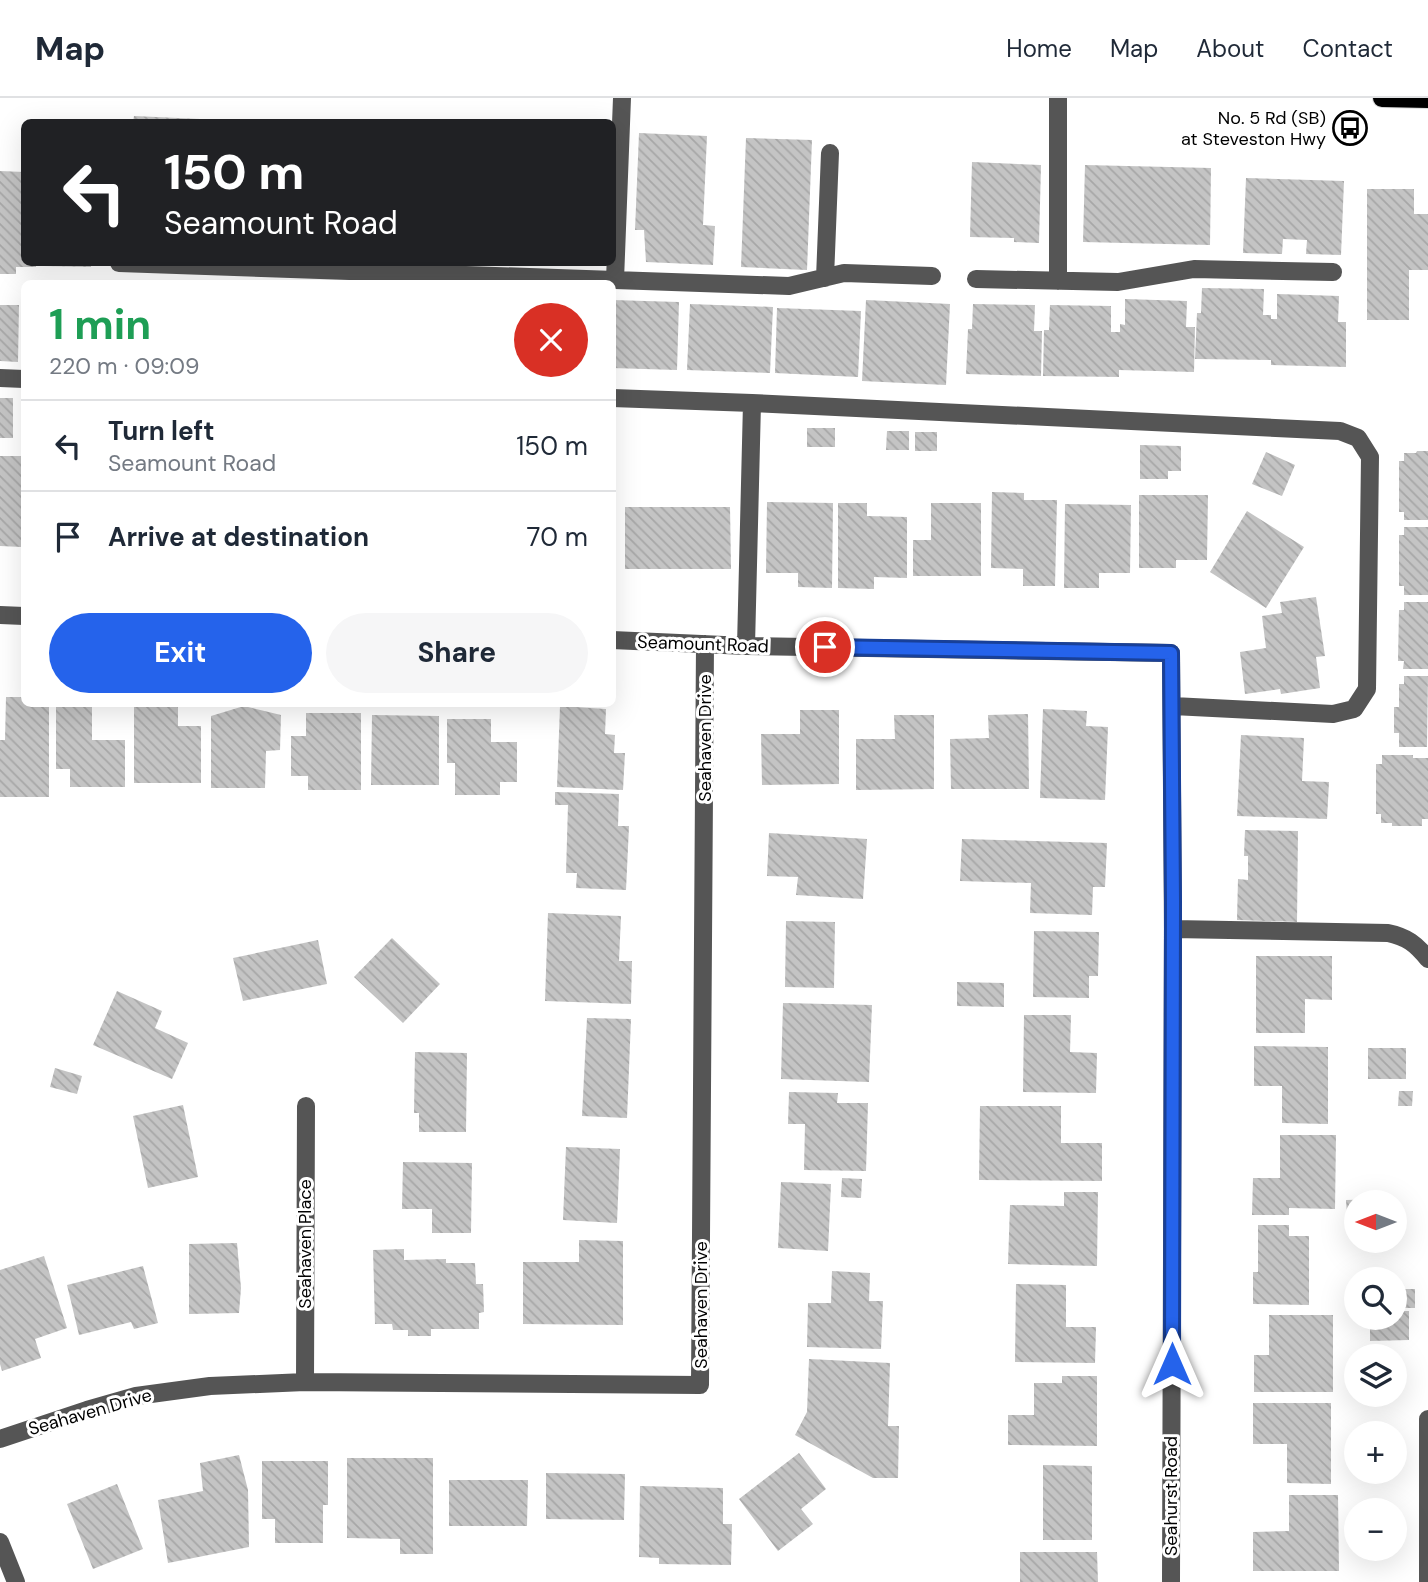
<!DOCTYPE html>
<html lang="en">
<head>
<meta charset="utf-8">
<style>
  body { margin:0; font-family:"DM Sans",sans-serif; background:#f6f6f7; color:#1f2937; height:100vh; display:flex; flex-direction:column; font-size:26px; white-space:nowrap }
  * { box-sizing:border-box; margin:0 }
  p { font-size:23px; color:#747a83 }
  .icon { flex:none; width:38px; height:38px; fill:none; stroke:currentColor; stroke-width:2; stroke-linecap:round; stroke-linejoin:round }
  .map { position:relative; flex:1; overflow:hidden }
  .details { position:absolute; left:21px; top:182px; width:595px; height:427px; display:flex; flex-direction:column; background:#fff; border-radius:10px; box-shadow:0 7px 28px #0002 }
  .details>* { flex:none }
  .banner { position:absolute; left:21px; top:21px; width:595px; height:147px; border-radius:10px; box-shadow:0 7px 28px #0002; background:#202124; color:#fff; overflow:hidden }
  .needle { width:46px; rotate:270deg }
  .controls { position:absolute; left:1344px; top:1092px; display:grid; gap:14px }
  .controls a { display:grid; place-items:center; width:63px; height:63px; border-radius:50%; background:#fff; box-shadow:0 7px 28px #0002; font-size:35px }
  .pin { position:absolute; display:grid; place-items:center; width:60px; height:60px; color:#fff; margin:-30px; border:4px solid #fff; border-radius:50%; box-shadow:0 2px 7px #0007 }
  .me { position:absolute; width:77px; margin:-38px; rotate:0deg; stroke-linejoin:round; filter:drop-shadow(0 0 5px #0008) }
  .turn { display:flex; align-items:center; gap:24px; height:147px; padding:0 28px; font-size:32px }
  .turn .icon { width:91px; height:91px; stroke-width:2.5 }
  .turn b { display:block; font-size:49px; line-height:60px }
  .round { display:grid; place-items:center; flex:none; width:74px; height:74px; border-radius:37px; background:#f6f6f7 }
  .headline { display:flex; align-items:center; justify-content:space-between; height:119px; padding:0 28px }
  h1 { font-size:42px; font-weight:700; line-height:52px; color:#1e9e55 }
  .primary-button { display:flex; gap:14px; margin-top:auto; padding:14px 28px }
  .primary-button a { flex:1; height:80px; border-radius:42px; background:#2563eb; color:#fff; font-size:28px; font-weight:700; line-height:80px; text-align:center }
  .primary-button a+a { background:#f6f6f7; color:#1f2937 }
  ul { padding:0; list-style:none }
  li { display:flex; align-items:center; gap:21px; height:91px; padding:0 28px; border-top:2px solid #e0e1e3 }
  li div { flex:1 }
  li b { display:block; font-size:26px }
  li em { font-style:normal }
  header { display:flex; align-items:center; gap:42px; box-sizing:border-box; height:98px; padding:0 35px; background:#fff; border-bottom:2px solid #e0e1e3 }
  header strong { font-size:33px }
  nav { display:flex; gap:38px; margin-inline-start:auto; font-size:24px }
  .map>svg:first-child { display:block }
</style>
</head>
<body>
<header>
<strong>Map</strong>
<nav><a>Home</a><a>Map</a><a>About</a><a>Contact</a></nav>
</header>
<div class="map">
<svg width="1428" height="1484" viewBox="0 0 1428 1484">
  <defs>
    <pattern id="building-back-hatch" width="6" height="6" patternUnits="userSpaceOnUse" patternTransform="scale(1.75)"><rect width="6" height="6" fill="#c4c4c4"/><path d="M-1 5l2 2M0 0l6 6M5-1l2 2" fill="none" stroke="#a7a7a7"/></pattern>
  </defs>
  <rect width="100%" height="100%" fill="#fff"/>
  <path fill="url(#building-back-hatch)" d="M 134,18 L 200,21 L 200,24 L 133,24 Z
    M 639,35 L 707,38 L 703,127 L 715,128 L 713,167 L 646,164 L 644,132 L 635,132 Z
    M 746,40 L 812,42 L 807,172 L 741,169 Z
    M 972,64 L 1041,67 L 1039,145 L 1014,144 L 1014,140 L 970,139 Z
    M 1085,67 L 1211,70 L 1210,147 L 1083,144 Z
    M 0,73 L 24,74 L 24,164 L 36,164 L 36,169 L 16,169 L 16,176 L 0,176 Z
    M 1246,80 L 1344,83 L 1341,157 L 1306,156 L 1307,142 L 1283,141 L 1282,156 L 1243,155 Z
    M 1367,91 L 1414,91 L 1414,116 L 1428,116 L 1428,172 L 1409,172 L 1409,222 L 1367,222 Z
    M 44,164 L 91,164 L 91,169 L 44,168 Z
    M 1202,190 L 1264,191 L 1263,217 L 1271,217 L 1271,221 L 1277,221 L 1277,196 L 1339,198 L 1338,224 L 1346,224 L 1346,269 L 1271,267 L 1271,262 L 1195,261 L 1197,215 L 1201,215 Z
    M 1125,201 L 1187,203 L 1186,229 L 1195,229 L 1194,274 L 1119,272 L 1119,279 L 1043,278 L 1044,232 L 1049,232 L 1050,207 L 1111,208 L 1111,234 L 1120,234 L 1120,226 L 1125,227 Z
    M 612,202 L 679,204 L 677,272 L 612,270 Z
    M 866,202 L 950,206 L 946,287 L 862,283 Z
    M 690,206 L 773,209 L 770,275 L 687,272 Z
    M 973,206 L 1035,207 L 1034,233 L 1042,233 L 1041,278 L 966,276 L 968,231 L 972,231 Z
    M 0,207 L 19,207 L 18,264 L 0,263 Z
    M 777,210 L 861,213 L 858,279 L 775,275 Z
    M 0,300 L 13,300 L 13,340 L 0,340 Z
    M 807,330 L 835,330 L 835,349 L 807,349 Z
    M 887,333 L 909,333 L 909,352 L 886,352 Z
    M 915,334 L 937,334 L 937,353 L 915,353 Z
    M 1140,347 L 1181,348 L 1181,373 L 1168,373 L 1168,381 L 1140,381 Z
    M 1417,353 L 1428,353 L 1428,422 L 1404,422 L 1404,414 L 1399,414 L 1399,363 L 1404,363 L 1404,355 L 1416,355 Z
    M 1266,354 L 1295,367 L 1282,398 L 1252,386 Z
    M 0,358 L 24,358 L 24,421 L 22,421 L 22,449 L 0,448 Z
    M 992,394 L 1024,395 L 1024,402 L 1057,402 L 1055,488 L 1023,488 L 1023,471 L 991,470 Z
    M 1139,397 L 1208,397 L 1207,462 L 1176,462 L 1176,470 L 1139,470 Z
    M 767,404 L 833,405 L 832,490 L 798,489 L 798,475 L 766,475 Z
    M 838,405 L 867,405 L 867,418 L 907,419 L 907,480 L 874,479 L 874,491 L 838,490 Z
    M 931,405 L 981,405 L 981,478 L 913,478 L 913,442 L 931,442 Z
    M 1065,406 L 1131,407 L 1130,475 L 1099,475 L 1099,490 L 1064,490 Z
    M 625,409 L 730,409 L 731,471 L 625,471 Z
    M 612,412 L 615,412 L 615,463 L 612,463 Z
    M 1247,413 L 1304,449 L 1266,510 L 1210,474 Z
    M 1404,429 L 1428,429 L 1428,497 L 1404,497 L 1404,488 L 1399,488 L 1399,437 L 1404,437 Z
    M 1316,499 L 1325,558 L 1316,559 L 1320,590 L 1281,596 L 1280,591 L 1245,596 L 1240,554 L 1266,550 L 1262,518 L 1282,515 L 1280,504 Z
    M 1404,504 L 1428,504 L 1428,571 L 1403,571 L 1404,563 L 1398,563 L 1399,512 L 1404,512 Z
    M 1404,578 L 1428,578 L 1427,649 L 1399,649 L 1399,635 L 1394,635 L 1394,609 L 1399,609 L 1399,586 L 1404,586 Z
    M 6,599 L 24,599 L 24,606 L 49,606 L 49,699 L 0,699 L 0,642 L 5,642 Z
    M 56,606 L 92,606 L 92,642 L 125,642 L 125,689 L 70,689 L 70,671 L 56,671 Z
    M 134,606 L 178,606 L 178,628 L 201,628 L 201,685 L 134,685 Z
    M 244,608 L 281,617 L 280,652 L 266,653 L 265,690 L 211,690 L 211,618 Z
    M 560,608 L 606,611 L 605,636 L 615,637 L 614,655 L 625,655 L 623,692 L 557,689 Z
    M 1043,611 L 1087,613 L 1086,628 L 1108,629 L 1105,702 L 1040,700 Z
    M 800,612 L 839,612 L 839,686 L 762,687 L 761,636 L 800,636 Z
    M 306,615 L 361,615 L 361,692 L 308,692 L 308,678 L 291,678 L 291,638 L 306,638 Z
    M 1028,616 L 1029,691 L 951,691 L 950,641 L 989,640 L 988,617 Z
    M 372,617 L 439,618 L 439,687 L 371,687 Z
    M 894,617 L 934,617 L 934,691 L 856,692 L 856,641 L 895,641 Z
    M 447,621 L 491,621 L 491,644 L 517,644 L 517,684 L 500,684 L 500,697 L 455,697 L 455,665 L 447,665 Z
    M 1241,637 L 1304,640 L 1302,683 L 1329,684 L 1327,721 L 1237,718 Z
    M 1382,657 L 1413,657 L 1413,660 L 1428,660 L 1428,721 L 1422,721 L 1422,728 L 1392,728 L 1392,725 L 1381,725 L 1381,716 L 1376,716 L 1376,666 L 1382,666 Z
    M 555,694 L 619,696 L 618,728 L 629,728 L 626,792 L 576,790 L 577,775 L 566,775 L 568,707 L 555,707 Z
    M 1245,732 L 1298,733 L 1297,824 L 1237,822 L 1238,781 L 1248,782 L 1248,758 L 1244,758 Z
    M 769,735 L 867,741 L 863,801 L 796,797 L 798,779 L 767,778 Z
    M 962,741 L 1107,745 L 1105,789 L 1093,789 L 1092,817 L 1030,815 L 1031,785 L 960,783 Z
    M 548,815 L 621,818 L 619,863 L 632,863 L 631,906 L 545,903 Z
    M 786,823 L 835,824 L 834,890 L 785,889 Z
    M 1034,833 L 1099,834 L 1098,878 L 1089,878 L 1089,900 L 1033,899 Z
    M 392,840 L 440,886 L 403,925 L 354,879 Z
    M 318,842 L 327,886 L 243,903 L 233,860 Z
    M 1256,858 L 1332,858 L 1332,902 L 1305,901 L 1305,935 L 1256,935 Z
    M 957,884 L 1004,885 L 1004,909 L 957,908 Z
    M 117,893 L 162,913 L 155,930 L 188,945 L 172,981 L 93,947 Z
    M 783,905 L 872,907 L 869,984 L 781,981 Z
    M 1024,917 L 1071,917 L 1070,954 L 1097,955 L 1096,995 L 1023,994 Z
    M 587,920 L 631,921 L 627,1020 L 582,1018 Z
    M 1254,948 L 1328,949 L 1328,1026 L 1282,1025 L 1282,988 L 1254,988 Z
    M 1368,950 L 1406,950 L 1406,981 L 1368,981 Z
    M 415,954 L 467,955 L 466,1034 L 419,1034 L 419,1015 L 414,1015 Z
    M 55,970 L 82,978 L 77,996 L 50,989 Z
    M 1399,993 L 1413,993 L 1412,1008 L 1398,1008 Z
    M 789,994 L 838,995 L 837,1005 L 868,1005 L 866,1073 L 804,1072 L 805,1026 L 788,1026 Z
    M 183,1007 L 198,1079 L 148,1090 L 133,1018 Z
    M 980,1008 L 1061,1008 L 1061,1045 L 1102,1045 L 1102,1083 L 979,1082 Z
    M 1280,1037 L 1336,1037 L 1335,1111 L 1289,1110 L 1289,1117 L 1252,1117 L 1253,1080 L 1280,1080 Z
    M 566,1049 L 620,1051 L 617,1125 L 563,1122 Z
    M 403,1064 L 472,1065 L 471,1135 L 432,1135 L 432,1111 L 402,1111 Z
    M 842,1080 L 862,1081 L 861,1100 L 841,1099 Z
    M 781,1084 L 831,1086 L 828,1153 L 778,1150 Z
    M 1064,1094 L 1098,1094 L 1097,1168 L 1008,1166 L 1010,1107 L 1064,1108 Z
    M 1381,1101 L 1381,1104 L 1356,1104 L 1356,1118 L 1347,1118 L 1346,1102 Z
    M 1258,1127 L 1289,1127 L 1289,1138 L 1309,1138 L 1309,1207 L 1253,1206 L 1253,1174 L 1258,1174 Z
    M 579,1142 L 623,1143 L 623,1227 L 523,1226 L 523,1164 L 579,1164 Z
    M 237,1145 L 241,1190 L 239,1215 L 189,1216 L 189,1146 Z
    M 404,1151 L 404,1162 L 446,1161 L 446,1165 L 475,1165 L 476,1186 L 483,1186 L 484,1214 L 479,1215 L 479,1231 L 431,1231 L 431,1238 L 408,1238 L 408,1232 L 393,1232 L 392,1226 L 375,1226 L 373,1152 Z
    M 44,1158 L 67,1230 L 35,1241 L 41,1260 L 2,1273 L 0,1266 L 0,1172 Z
    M 143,1168 L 158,1225 L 134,1231 L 131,1224 L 79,1237 L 67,1187 Z
    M 832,1173 L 870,1175 L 869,1203 L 883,1203 L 881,1251 L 807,1249 L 808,1205 L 831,1205 Z
    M 1016,1186 L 1066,1187 L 1066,1229 L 1096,1229 L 1095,1265 L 1015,1264 Z
    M 1395,1191 L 1415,1191 L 1415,1210 L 1395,1210 Z
    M 1395,1213 L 1409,1213 L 1409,1242 L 1370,1243 L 1370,1220 L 1395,1220 Z
    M 1269,1217 L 1333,1217 L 1333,1294 L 1254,1294 L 1254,1257 L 1269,1257 Z
    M 809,1261 L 890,1265 L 888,1328 L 899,1328 L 898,1380 L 873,1380 L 795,1337 L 807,1314 Z
    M 1062,1278 L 1097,1278 L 1097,1348 L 1008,1347 L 1008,1317 L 1034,1317 L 1034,1285 L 1062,1285 Z
    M 1253,1305 L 1331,1305 L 1331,1386 L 1287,1385 L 1287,1346 L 1253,1346 Z
    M 799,1355 L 826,1391 L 801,1411 L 813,1426 L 778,1453 L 739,1401 Z
    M 239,1357 L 248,1392 L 249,1449 L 168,1465 L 158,1402 L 203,1393 L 200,1365 Z
    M 347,1360 L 433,1360 L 433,1456 L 400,1456 L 400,1441 L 347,1440 Z
    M 262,1363 L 328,1363 L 328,1407 L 323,1407 L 323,1445 L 275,1445 L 275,1421 L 262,1421 Z
    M 1043,1367 L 1092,1368 L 1092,1442 L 1043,1442 Z
    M 546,1375 L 625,1376 L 624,1422 L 546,1421 Z
    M 449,1382 L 528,1382 L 527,1428 L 449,1428 Z
    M 117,1386 L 143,1451 L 93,1471 L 67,1406 Z
    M 640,1388 L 723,1390 L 723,1426 L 732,1426 L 731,1467 L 659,1466 L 659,1460 L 639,1459 Z
    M 1289,1397 L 1338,1397 L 1339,1473 L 1253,1473 L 1253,1434 L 1289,1433 Z
    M 1020,1454 L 1097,1454 L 1098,1484 L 1020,1484 Z"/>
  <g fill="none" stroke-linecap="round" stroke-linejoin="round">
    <g stroke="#dbdbdb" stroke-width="20">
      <path id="major" d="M 1382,0 L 1428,1"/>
    </g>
    <path stroke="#555" stroke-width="18" d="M 1058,0 L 1058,183
      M 119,165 L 789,188 L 844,175 L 932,178
      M 825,180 L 830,55
      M 976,181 L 1118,184 L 1194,171 L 1333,174
      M 615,182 L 622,0
      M 0,280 L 24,281
      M 612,300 L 752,305 L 1340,333 L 1358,340 L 1370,359 L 1367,591 L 1354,611 L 1333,616 L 1173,608
      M 0,517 L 24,518
      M 612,542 L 746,548 L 1171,555 L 1173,831 L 1171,1484
      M 746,548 L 752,305
      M 1173,831 L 1388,835 C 1407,839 1416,846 1428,861
      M 305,1284 L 306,1008
      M 0,1341 L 87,1312 L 136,1298 L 210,1288 L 305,1284 L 700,1287 L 705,546
      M 0,1444 L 16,1484
      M 1428,1484 L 1428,1321"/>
    <use href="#major" stroke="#000" stroke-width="18"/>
  </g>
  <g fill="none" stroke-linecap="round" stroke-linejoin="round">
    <g stroke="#184099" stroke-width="18">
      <path id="route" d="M 825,549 L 1171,555 L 1173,803 L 1172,1266"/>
    </g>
    <use href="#route" stroke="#2563eb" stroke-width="12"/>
  </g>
  <defs>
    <g id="bus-ring" transform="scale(1.75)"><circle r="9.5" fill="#fff" stroke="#000" stroke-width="1.5"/><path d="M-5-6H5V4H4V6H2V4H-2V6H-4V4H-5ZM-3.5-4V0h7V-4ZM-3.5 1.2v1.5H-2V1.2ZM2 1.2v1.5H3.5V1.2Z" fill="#000"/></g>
  </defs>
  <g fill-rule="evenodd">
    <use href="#bus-ring" x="1350" y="30"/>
  </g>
  <g text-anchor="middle" stroke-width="6" stroke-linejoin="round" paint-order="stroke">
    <g font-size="18" fill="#000" stroke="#fff" text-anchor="end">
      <text x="1326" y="26">No. 5 Rd (SB)<tspan x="1326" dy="21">at Steveston Hwy</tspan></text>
    </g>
    <g font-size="18" fill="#000" stroke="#fff">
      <text transform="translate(703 546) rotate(2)" y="6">Seamount Road</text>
      <text transform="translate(705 640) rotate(-90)" y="6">Seahaven Drive</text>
      <text transform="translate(305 1146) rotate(-90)" y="6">Seahaven Place</text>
      <text transform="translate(701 1207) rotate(-90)" y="6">Seahaven Drive</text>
      <text transform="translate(90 1314) rotate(-16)" y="6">Seahaven Drive</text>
      <text transform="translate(1171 1398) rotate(-90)" y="6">Seahurst Road</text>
    </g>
  </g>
</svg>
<div class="controls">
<a><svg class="needle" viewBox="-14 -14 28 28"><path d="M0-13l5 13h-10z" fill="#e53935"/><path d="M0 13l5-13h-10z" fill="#747a83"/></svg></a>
<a><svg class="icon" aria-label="search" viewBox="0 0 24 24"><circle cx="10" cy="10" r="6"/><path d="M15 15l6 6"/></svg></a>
<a><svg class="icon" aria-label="layers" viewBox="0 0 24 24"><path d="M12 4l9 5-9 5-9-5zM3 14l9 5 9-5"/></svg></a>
<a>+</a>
<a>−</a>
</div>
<div class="pin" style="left:825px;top:549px;background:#d93025"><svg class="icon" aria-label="arrive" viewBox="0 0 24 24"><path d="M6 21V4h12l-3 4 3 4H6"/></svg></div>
<svg class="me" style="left:1172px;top:1266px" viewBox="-20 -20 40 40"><path d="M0-17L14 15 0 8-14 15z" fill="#2563eb" stroke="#fff" stroke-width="4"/></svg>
<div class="banner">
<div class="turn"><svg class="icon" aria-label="left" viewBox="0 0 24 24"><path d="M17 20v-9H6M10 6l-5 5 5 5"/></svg><div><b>150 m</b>Seamount Road</div></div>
</div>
<section class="details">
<div class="headline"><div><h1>1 min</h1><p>220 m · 09:09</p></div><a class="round" style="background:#d93025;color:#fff"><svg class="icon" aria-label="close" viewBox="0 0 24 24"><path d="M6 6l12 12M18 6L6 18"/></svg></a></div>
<ul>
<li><svg class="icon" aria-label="left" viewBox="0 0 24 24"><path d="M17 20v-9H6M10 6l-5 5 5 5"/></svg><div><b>Turn left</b><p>Seamount Road</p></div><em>150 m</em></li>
<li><svg class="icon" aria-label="arrive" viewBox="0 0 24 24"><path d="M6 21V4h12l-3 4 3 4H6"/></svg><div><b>Arrive at destination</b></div><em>70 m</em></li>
</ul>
<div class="primary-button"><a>Exit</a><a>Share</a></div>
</section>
</div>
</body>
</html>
